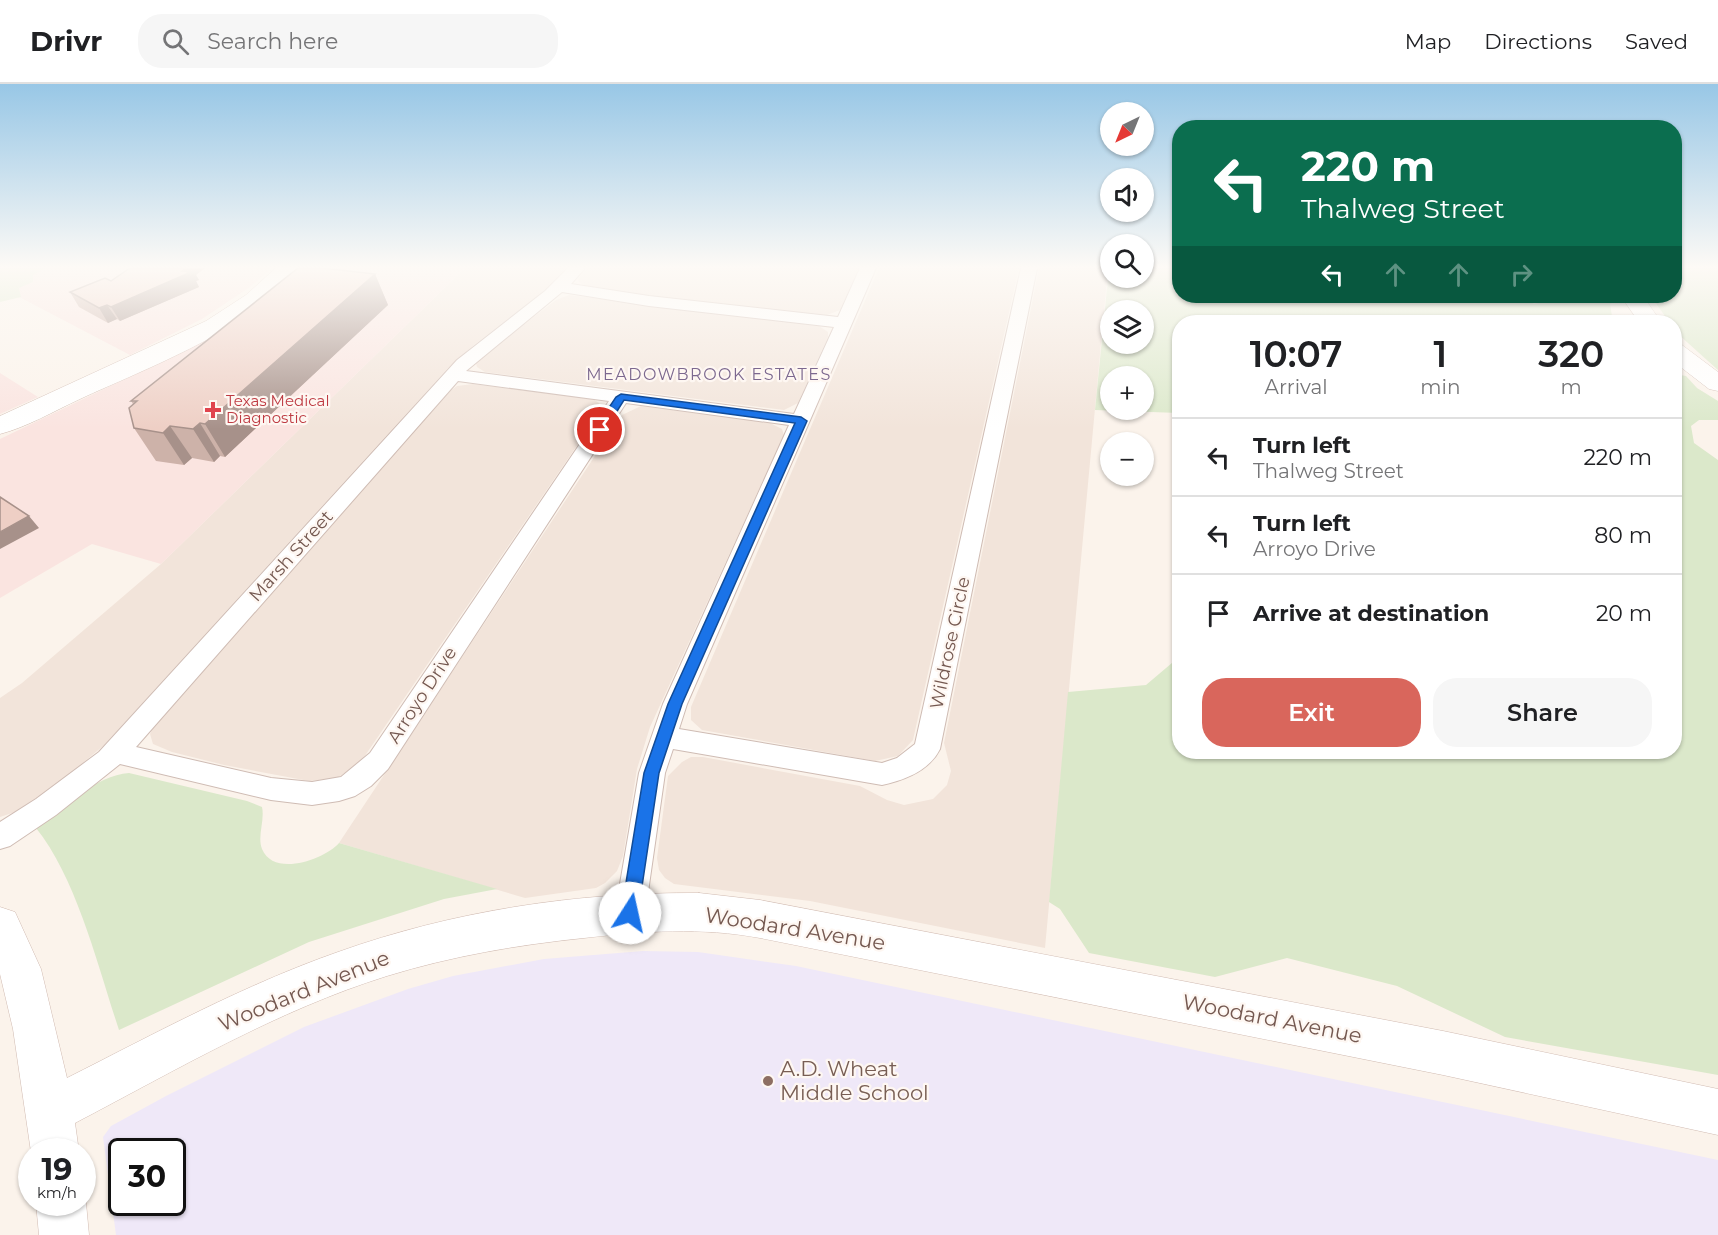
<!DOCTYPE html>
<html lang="en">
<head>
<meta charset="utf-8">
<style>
  body { margin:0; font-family:Montserrat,sans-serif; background:#f6f6f6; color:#202124; height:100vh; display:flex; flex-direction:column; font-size:22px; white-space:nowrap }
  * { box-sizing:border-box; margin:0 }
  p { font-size:20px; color:#757577 }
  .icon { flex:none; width:33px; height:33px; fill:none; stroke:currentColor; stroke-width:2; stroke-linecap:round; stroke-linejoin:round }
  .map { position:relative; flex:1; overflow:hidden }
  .sheet { position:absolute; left:1172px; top:231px; width:510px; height:444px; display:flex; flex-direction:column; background:#fff; border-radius:24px; box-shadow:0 2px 4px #0004 }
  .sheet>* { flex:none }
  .banner { position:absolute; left:1172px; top:36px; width:510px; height:183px; border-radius:24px; box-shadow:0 2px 4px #0004; background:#0b6e4f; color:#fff; overflow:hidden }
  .needle { width:39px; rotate:223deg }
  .buttons { position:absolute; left:1100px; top:18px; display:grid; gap:12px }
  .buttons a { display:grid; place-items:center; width:54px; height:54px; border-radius:50%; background:#fff; box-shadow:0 2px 4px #0004; font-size:30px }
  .speed { position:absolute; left:18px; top:1054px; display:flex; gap:12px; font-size:30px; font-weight:700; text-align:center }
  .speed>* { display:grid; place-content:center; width:78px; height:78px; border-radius:50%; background:#fff; box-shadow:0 2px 4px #0004; line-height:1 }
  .speed small { font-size:15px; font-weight:400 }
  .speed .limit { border:3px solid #111; border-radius:9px; background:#fff; color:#111 }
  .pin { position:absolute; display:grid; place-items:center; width:51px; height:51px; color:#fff; margin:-26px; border:3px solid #fff; border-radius:50%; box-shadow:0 2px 6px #0007 }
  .me { position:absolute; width:66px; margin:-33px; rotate:10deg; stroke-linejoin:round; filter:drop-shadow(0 0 4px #0008) }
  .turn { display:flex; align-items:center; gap:21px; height:126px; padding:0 30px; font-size:27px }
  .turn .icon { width:78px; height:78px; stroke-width:2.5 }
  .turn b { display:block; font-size:42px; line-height:51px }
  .lanes { display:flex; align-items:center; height:57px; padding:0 30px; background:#0003; justify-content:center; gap:30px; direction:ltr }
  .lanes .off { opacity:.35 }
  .eta { display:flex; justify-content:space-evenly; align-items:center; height:102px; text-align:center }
  .eta b { font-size:36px; font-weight:600; line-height:42px }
  .action { display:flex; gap:12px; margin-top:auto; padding:12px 30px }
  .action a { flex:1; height:69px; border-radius:24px; background:#d9665c; color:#fff; font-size:24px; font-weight:600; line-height:69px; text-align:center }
  .action a+a { background:#f6f6f6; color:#202124 }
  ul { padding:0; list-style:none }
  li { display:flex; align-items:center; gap:18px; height:78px; padding:0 30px; border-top:2px solid #e0e0e0 }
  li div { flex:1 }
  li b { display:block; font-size:22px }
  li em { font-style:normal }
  header { display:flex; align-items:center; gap:36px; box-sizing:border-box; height:84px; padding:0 30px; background:#fff; border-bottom:2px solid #e0e0e0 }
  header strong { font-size:28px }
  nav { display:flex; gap:33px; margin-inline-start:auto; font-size:21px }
  .search { width:420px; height:54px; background:#f6f6f6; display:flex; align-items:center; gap:15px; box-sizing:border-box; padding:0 21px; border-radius:24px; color:#757577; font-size:22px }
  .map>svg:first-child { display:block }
</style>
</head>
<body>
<header>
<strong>Drivr</strong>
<div class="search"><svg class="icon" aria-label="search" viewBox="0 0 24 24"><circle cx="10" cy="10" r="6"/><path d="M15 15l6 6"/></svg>Search here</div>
<nav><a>Map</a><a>Directions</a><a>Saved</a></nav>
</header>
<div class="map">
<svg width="1718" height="1151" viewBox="0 0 1718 1151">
  <rect width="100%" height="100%" fill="#fbf3eb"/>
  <path fill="#f2e4da" d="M 465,184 L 568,184 L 537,213 L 474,261 L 448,284 L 103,662 L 54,703 L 18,727 L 0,733 L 0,614 L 22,599 L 161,480 Z
    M 587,184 L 859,184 L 840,226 L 827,231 L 635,210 L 585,202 L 579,198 L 578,195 Z
    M 879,184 L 1019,184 L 913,656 L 898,672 L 875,677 L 702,646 L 691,636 L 691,623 Z
    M 1039,184 L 1108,184 L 1045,864 L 810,817 L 674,800 L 665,794 L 659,786 L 657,774 L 668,692 L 682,678 L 691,673 L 703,673 L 860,702 L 887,716 L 904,721 L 933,715 L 947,701 L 951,687 L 944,659 Z
    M 569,211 L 819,242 L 828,248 L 828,253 L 798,319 L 784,326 L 485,288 L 477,283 L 476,279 L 482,272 L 556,216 Z
    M 473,300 L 593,315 L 599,319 L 602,325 L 360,679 L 337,694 L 309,697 L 224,681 L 172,668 L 153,660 L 150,650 L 154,642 L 447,309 L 457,302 Z
    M 641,322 L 770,339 L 782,345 L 784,351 L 650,643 L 637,685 L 623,772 L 617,787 L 605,799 L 596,804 L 525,814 L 339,759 L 622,331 Z"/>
  <path fill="#fae4e0" d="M 35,184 L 271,184 L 250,203 L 202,235 L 130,271 L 4,205 Z
    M 306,184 L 465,184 L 161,480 L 92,460 L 0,514 L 0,355 L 223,248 Z
    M 0,289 L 38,313 L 0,330 Z"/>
  <path fill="#efe8f8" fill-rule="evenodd" d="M 643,867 L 698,868 L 796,882 L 1718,1076 L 1718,1151 L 116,1151 L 103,1053 L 111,1042 L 166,1012 L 304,943 L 408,905 L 453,892 L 544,875 ZM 122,1068 L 172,1068 L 172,1119 L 122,1119 Z"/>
  <path fill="#dbe8ca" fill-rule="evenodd" d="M 0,184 L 46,184 L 33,191 L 33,198 L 19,204 L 21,213 L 0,218 Z
    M 1109,184 L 1110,194 L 1143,194 L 1143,184 L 1179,184 L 1179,212 L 1449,212 L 1454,214 L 1519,212 L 1534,220 L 1553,216 L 1549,212 L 1614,212 L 1617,216 L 1610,220 L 1613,238 L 1179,238 L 1179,329 L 1095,326 ZM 1110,226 L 1143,226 L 1143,260 L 1110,260 ZM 1143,292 L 1143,326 L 1110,326 L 1110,292 Z
    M 1674,184 L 1718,184 L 1718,286 L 1678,250 L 1674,245 L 1674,238 L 1669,238 L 1651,212 L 1674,212 Z
    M 1674,290 L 1686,292 L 1697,304 L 1718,317 L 1718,336 L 1699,336 L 1691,342 L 1694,359 L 1718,376 L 1718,991 L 1505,953 L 1397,902 L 1287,874 L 1215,893 L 1089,869 L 1060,825 L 1049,818 L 1068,608 L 1146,601 L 1179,573 L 1179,668 L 1674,668 Z
    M 129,689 L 247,717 L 262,723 C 265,737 257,752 262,765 C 274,794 325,775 339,759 L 497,805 L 444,815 L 309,858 L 119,946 C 98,883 77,795 36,744 C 62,725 96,691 129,689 Z"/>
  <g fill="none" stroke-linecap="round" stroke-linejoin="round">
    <g stroke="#cfbcb4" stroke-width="2">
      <path id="street" d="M 568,184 L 585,184 L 571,200 L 649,212 L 838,233 L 860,184 L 876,184 L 687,620 L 679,645 L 882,679 L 897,674 L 915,660 L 1021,184 L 1037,184 L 940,665 C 929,687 905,696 882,701 L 673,665 L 665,689 L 645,829 L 640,839 L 630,843 L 620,839 L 615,829 L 639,689 L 663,620 L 789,341 L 626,319 L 388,685 L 371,702 L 355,712 L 339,717 L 312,721 L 271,716 L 120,680 L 56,731 L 10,762 L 0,765 L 0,738 L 36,715 L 99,668 L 457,276 L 545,207 ZM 562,208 L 649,222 L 834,243 L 794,330 L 466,287 ZM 458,297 L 609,317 L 370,669 L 341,693 L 312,698 L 271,694 L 136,663 Z"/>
    </g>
    <g stroke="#d1bbb2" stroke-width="1">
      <path id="secondary" d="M 276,184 L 298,184 C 258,243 144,285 80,315 C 54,327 27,343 0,350 L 0,332 L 206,237 L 246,211 Z
        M 1621,212 L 1643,212 L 1661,238 L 1639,238 Z
        M 1674,259 L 1682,261 L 1718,288 L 1718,307 L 1709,305 L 1674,278 Z
        M 699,809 L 760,816 L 1443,947 L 1718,1005 L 1718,1051 L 1443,991 L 760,854 C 702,843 643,847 584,854 C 517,861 452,872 387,892 C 278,926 176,986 75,1039 L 79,1068 L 31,1068 L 13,945 L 0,890 L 0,823 L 15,828 L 41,885 L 67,994 C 156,949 244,901 338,868 C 453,827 577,808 699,809 Z
        M 82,1111 L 86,1119 L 89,1151 L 39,1151 L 36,1119 L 82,1119 Z"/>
    </g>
    <use href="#street" fill="#fff" fill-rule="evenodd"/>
    <use href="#secondary" fill="#fff" fill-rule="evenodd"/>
  </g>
  <path fill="#cdb2a9" d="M 375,190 L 388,221 L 225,373 L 220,372 L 214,378 L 192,374 L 184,381 L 156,377 L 134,344 L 133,320 L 131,317 Z
    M 196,191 L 199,196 L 196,197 L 199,203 L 120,237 L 117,235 L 108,239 L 79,223 L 70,208 L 111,197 Z"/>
  <path fill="#a7918a" d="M 184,184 L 205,184 L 196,191 L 199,196 L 196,197 L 199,203 L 120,237 L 111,223 L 182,187 Z
    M 375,190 L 388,221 L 225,373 L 205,340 Z
    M 107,221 L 117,235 L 108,239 L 99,224 Z
    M 200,339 L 220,372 L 214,378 L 193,345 Z
    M 170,342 L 192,374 L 184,381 L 163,349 Z
    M 29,432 L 39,444 L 0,465 L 0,448 Z"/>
  <path fill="#eecfc5" stroke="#a7918a" stroke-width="1.5" d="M 130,184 L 186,184 L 182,187 L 191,188 L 111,223 L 107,221 L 99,224 L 70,208 L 105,194 L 111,197 Z
    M 298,184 L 322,184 L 375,190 L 205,340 L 200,339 L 193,345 L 170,342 L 163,349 L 134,344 L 129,324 L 137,317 L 131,317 Z
    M 0,413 L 29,432 L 0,448 Z"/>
  <linearGradient id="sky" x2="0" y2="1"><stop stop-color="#98c7e6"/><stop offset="0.53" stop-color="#fdfaf6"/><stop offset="1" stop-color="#fdfaf6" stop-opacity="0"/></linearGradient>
  <rect width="1718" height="345" fill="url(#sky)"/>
  <path fill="#1a73e8" stroke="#114b97" stroke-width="1.5" d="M 621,310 L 801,333 L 807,337 L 682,620 L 659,689 L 638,829 L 635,834 L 630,836 L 624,834 L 621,829 L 644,689 L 668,620 L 795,339 L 624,316 L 604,348 L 596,348 L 594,346 L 616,313 Z"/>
  <path fill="#e0444e" stroke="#fef7f2" stroke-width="2" d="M210 317h6v6h6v6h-6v6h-6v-6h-6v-6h6z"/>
  <circle fill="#8d6e63" stroke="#fef7f2" stroke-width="2" cx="768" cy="997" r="6"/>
  <g text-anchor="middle" stroke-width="4.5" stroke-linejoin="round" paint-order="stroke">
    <g font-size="15" fill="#be3a42" stroke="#fef7f2" text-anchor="start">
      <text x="226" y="322">Texas Medical<tspan x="226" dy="17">Diagnostic</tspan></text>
    </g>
    <g font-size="16" letter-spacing="1.5" fill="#7c688f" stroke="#fef7f2">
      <text x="709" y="296">MEADOWBROOK ESTATES</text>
    </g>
    <g font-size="18" fill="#745850" stroke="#fef7f2">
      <text transform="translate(291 472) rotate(-48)" y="6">Marsh Street</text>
      <text transform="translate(950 559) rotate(-78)" y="6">Wildrose Circle</text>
      <text transform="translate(422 611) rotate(-57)" y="6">Arroyo Drive</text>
    </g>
    <g font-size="21" fill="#745850" stroke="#fef7f2">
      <text transform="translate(795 845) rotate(9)" y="7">Woodard Avenue</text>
      <text transform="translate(304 907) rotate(-22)" y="7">Woodard Avenue</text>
      <text transform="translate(1272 935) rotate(11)" y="7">Woodard Avenue</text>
    </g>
    <g font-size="21" fill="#785e54" stroke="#fef7f2" text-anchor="start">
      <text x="780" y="992">A.D. Wheat<tspan x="780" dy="24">Middle School</tspan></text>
    </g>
  </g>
</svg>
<div class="buttons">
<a><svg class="needle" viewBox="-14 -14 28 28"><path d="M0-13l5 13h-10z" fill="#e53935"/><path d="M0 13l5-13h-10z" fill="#757577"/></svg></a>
<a><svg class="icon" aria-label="sound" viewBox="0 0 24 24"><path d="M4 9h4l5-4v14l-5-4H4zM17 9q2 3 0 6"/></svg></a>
<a><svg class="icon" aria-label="search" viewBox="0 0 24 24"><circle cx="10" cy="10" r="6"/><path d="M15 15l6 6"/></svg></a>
<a><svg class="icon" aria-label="layers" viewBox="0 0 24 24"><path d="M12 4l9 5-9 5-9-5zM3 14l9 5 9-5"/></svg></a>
<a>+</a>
<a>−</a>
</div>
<div class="speed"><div>19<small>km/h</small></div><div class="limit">30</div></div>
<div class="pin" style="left:600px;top:346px;background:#d93025"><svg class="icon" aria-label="arrive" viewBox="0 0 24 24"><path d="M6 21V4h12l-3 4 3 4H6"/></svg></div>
<svg class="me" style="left:630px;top:829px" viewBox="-20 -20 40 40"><circle r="19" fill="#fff"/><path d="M0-13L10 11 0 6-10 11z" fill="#1a73e8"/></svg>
<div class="banner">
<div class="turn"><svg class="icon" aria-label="left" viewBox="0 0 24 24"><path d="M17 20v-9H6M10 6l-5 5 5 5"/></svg><div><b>220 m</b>Thalweg Street</div></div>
<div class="lanes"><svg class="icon" aria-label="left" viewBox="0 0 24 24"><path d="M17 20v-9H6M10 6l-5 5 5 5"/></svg><svg class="icon off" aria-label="ahead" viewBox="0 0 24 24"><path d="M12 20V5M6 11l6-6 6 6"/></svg><svg class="icon off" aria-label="ahead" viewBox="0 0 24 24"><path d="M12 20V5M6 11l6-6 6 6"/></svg><svg class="icon off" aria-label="right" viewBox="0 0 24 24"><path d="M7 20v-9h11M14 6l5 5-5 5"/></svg></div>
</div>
<section class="sheet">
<div class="eta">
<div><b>10:07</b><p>Arrival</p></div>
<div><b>1</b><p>min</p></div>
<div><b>320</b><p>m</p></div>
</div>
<ul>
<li><svg class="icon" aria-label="left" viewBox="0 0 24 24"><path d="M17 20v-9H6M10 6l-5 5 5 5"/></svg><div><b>Turn left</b><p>Thalweg Street</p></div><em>220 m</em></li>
<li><svg class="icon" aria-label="left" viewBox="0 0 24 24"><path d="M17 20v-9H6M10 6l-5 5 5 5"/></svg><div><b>Turn left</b><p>Arroyo Drive</p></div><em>80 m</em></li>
<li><svg class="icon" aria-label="arrive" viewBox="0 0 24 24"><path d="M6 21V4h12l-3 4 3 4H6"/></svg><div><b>Arrive at destination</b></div><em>20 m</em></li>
</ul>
<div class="action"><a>Exit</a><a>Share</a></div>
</section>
</div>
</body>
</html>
